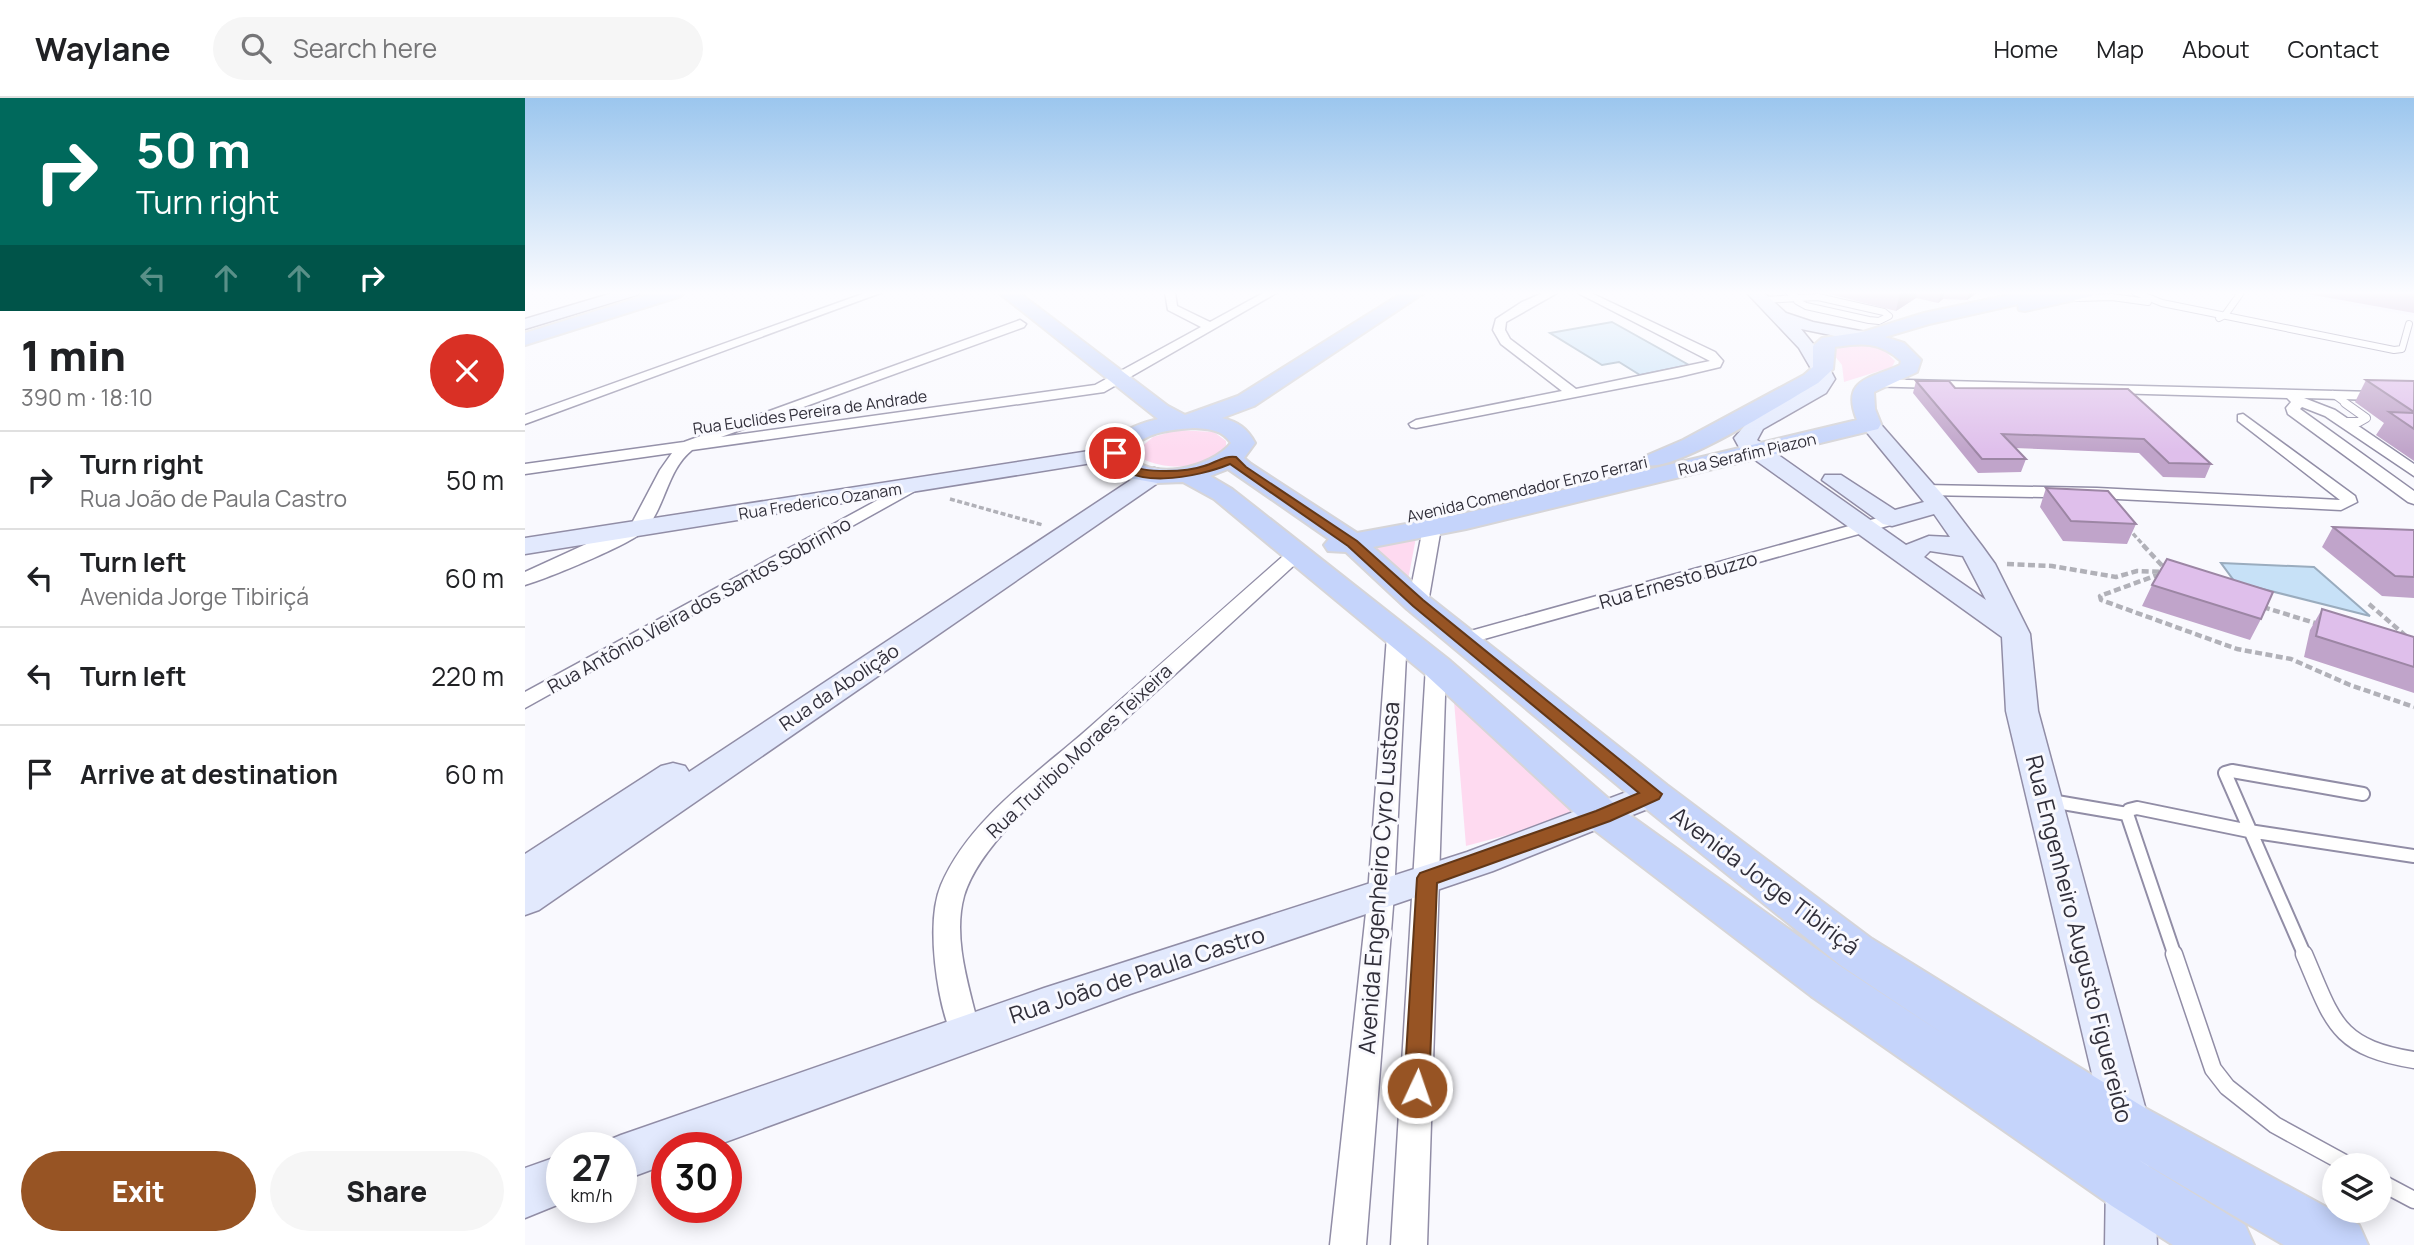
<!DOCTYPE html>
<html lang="en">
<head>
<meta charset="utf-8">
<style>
  body { margin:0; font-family:Manrope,sans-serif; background:#f6f6f6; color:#202124; height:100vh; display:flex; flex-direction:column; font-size:26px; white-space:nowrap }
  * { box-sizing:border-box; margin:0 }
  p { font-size:23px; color:#757577 }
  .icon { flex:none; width:38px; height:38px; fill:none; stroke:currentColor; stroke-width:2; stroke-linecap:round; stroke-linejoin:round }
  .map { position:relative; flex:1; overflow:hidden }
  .side { display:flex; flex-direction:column; background:#fff; width:525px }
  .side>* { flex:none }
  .guide { background:#00695c; color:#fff; overflow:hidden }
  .tools { position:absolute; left:1797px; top:1055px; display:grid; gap:14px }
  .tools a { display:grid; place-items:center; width:70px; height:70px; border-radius:50%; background:#fff; box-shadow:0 4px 18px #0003; font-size:35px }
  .speed { position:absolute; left:21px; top:1034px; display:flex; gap:14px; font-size:35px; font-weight:700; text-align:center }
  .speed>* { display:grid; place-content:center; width:91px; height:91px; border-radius:50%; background:#fff; box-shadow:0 4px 18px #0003; line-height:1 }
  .speed small { font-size:18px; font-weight:400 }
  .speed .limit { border:10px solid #d22; background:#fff; color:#111 }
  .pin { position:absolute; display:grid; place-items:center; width:60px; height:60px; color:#fff; margin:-30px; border:4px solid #fff; border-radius:50%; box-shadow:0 2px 7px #0007 }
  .me { position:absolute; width:77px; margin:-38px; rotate:3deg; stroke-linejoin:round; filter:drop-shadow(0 0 5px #0008) }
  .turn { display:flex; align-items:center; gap:24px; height:147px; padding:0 21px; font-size:32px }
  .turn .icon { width:91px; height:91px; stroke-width:2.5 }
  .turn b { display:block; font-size:49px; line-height:60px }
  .lanes { display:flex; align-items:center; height:66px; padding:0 21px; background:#0003; justify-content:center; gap:35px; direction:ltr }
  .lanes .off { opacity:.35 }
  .round { display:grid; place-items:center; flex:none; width:74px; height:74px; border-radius:37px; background:#f6f6f6 }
  .overview { display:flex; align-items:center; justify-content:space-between; height:119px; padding:0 21px }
  h1 { font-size:42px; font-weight:800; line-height:52px }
  .action { display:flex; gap:14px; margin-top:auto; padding:14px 21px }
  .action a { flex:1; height:80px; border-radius:42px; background:#975424; color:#fff; font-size:28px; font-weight:800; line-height:80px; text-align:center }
  .action a+a { background:#f6f6f6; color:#202124 }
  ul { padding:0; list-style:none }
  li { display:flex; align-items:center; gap:21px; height:98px; padding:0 21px; border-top:2px solid #e0e0e0 }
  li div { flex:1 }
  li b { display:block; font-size:26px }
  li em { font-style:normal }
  header { display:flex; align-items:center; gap:42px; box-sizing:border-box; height:98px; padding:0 35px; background:#fff; border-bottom:2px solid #e0e0e0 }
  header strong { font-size:33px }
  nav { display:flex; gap:38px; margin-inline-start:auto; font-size:24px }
  .search { width:490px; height:63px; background:#f6f6f6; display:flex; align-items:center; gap:18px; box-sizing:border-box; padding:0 24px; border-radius:38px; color:#757577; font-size:26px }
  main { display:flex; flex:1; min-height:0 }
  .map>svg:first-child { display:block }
</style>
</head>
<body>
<header>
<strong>Waylane</strong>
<div class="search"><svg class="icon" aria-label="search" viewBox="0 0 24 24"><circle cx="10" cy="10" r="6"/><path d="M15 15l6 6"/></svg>Search here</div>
<nav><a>Home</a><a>Map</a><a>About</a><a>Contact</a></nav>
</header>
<main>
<section class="side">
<div class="guide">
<div class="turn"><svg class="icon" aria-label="right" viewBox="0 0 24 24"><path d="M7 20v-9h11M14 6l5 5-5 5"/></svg><div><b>50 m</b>Turn right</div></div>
<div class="lanes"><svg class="icon off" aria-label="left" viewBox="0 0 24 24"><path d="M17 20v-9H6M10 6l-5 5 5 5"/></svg><svg class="icon off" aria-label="ahead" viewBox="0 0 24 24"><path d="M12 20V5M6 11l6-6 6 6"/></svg><svg class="icon off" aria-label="ahead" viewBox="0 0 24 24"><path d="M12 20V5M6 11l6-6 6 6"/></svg><svg class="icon" aria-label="right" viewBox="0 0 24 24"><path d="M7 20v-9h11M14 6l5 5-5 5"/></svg></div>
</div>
<div class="overview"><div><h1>1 min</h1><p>390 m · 18:10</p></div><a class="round" style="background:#d93025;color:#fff"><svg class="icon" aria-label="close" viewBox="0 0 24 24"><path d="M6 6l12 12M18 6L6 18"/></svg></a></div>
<ul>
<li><svg class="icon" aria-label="right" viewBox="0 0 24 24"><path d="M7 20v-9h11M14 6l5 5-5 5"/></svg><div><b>Turn right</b><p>Rua João de Paula Castro</p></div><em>50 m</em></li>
<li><svg class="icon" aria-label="left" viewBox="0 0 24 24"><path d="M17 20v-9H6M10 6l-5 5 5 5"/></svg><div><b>Turn left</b><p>Avenida Jorge Tibiriçá</p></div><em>60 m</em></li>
<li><svg class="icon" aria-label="left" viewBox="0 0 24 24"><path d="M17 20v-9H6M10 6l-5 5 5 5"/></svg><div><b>Turn left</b></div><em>220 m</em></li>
<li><svg class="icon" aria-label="arrive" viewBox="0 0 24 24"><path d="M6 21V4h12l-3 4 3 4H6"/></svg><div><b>Arrive at destination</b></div><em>60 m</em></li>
</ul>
<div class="action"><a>Exit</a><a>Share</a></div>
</section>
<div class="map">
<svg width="1889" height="1147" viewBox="0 0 1889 1147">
  <rect width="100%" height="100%" fill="#f9f9fe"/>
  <path fill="#f2f0fe" d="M 1749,194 L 1889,194 L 1889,218 Z"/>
  <path fill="#fedaf0" d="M 1336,246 L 1358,251 L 1370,263 L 1367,269 L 1319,284 L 1317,267 L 1309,257 L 1309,253 L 1317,248 Z
    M 652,332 L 689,334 L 701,343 L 701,348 C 685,372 642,373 618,361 L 615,350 L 628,339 Z
    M 892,434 L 883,482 L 842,445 Z
    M 929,603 L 1057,717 L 941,748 Z"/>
  <path fill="#c7e1f7" stroke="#9aacbe" stroke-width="2" d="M 1087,224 L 1164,267 L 1115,277 L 1094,264 L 1077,267 L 1025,235 Z
    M 1696,465 L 1789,469 L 1845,518 L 1710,484 Z"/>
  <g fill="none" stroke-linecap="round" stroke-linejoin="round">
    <g stroke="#918da6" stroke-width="8">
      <path id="lane-far3" d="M 1264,194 L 1272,200
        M 1610,194 L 1637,205 L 1869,252 L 1877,251 L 1884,226
        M 1293,199 L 1359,214 L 1364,218 L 1354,223 L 1344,222 L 1281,208 L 1272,203 L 1272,200 Z
        M 1552,200 L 1587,199 L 1623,204
        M 1239,202 L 1272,200
        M 1694,220 L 1700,217 L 1715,196
        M 1808,296 L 1823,307"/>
    </g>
    <g stroke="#918da6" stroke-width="10">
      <path id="lane-far2" d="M 1819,324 L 1834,324 L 1841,320 L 1820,305"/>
    </g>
    <g stroke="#918da6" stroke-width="16">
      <path id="lane-far1" d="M 1526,703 L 1602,716
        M 1650,858 L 1602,716 L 1604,712 L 1612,710 L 1724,733 L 1889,758
        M 1780,858 L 1700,675 L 1707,673 L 1838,696"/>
    </g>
    <g stroke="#918da6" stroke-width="19">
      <path id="lane" d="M 1649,856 L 1688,971 L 1702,989 L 1750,1027 L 1825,1068
        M 1779,856 C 1808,923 1810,949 1889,962
        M 1855,1084 L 1889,1102"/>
    </g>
    <g stroke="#918da6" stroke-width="3">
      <path id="street" d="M 343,194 L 358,194 L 0,326 L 0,317 Z
        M 640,194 L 650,194 L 652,208 L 685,224 L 740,194 L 753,194 L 579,294 L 167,352 C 142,372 141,408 120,432 C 107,446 21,481 0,487 L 0,474 L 107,425 L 135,372 L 147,355 L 0,376 L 0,366 L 159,344 L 495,222 L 501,226 L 499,229 L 196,339 L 570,287 L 676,229 L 643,212 Z
        M 1020,194 L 1034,194 L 981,224 L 980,232 L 985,241 L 1051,291 L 1185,263 L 1051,194 L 1064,194 L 1190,254 L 1198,263 L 1195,269 L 1153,279 L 891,330 L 886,329 L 884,326 L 891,322 L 1037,293 L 976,246 L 968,232 L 971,221 L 997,204 Z
        M 1345,281 L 1889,295 L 1889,303 L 1779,300 L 1810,312 L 1889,366 L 1889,378 L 1800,318 L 1777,309 L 1775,311 L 1889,393 L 1889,406 L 1883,404 L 1763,316 L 1761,310 L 1766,304 L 1762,300 L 1340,288 L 1338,285 Z
        M 1718,316 L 1830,398 L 1832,404 L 1816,412 L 1572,400 L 1399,397 L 1391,392 L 1399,387 L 1572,390 L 1815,402 L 1713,323 L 1713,317 Z
        M 384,385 L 390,387 L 392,390 L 390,393 L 0,610 L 0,594 Z
        M 1367,416 L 1375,421 L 1373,425 L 945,545 L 931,545 L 928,541 L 931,537 Z
        M 907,425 L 916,430 L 903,505 L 893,511 L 883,505 L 898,430 Z
        M 771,451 L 777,452 L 780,456 L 777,460 C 716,516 654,573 592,629 C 546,671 457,738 439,798 C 427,841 445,892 455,934 L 451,943 L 440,947 L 429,943 C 412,906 400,825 416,787 C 444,721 513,675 565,629 C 631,570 698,511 765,452 Z
        M 872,532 L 879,534 L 882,538 L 869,796 L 841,1147 L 805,1147 L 843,796 L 862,538 L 865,534 Z
        M 911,562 L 918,564 L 921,568 L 902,1147 L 866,1147 L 901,568 L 904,564 Z"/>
    </g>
    <g stroke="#918da6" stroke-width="3">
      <path id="secondary" d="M 91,194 L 115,194 L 112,197 L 0,231 L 0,221 Z
        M 1221,194 L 1238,194 L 1261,215 L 1288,224 L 1346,235 L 1349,239 L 1340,244 L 1276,231 L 1298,258 L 1310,281 L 1301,295 L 1238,331 L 1232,342 L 1381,447 L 1404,438 L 1425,439 L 1409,416 L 1367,428 L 1358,426 L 1297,382 L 1300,377 L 1316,377 L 1370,412 L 1399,404 L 1335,326 L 1338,322 L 1352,322 L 1422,402 L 1457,448 L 1470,466 L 1505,536 L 1513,613 L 1626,1031 L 1620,1047 L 1603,1053 L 1586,1047 L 1580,1031 L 1481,613 L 1477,539 L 1215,351 L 1209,340 L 1224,323 L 1287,287 L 1292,281 L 1274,250 ZM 1405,453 L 1438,458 L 1461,502 L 1399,459 Z
        M 590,349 L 598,350 L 601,355 L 598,360 L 0,456 L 0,440 Z
        M 629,370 L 637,372 L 640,377 L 637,382 L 14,812 L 0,817 L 0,756 L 136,668 L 148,665 L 160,668 L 164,674 L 621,372 Z
        M 1128,684 L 1140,688 L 1145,696 L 1140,704 L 968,773 L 605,896 L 184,1050 L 142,1050 L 142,1066 L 96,1083 L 96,1050 L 76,1050 L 79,1044 L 96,1037 L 519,890 L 942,754 Z
        M 37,1057 L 37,1105 L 0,1120 L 0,1070 Z
        M 1605,1057 L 1622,1064 L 1629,1081 L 1632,1147 L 1580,1147 L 1581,1081 L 1588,1064 Z"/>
    </g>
    <g stroke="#d6d5d8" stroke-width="4">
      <path id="primary" d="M 132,194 L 159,194 L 156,198 L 0,247 L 0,235 Z
        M 473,194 L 493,194 L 643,308 L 660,317 L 713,298 L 879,194 L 900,194 L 729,308 L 697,320 C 713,324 722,330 730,345 L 719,360 L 726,366 L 832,435 L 941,415 L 1332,322 C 1315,280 1346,281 1375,267 L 1376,263 C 1354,243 1337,245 1310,249 L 1308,271 L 1293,285 C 1263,302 1151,374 1123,367 L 1120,362 L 1123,357 L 1158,342 L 1279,277 L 1288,269 L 1288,248 L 1297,240 L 1338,234 L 1399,215 L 1498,194 L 1530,194 L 1528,196 L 1570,194 L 1567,198 L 1500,213 L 1494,212 L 1493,206 L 1404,226 L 1360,239 L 1379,245 L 1396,262 L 1392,274 L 1349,294 L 1350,311 L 1356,326 L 1353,331 L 941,431 L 848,449 L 904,499 L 1142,687 L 1347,841 L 1620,1010 L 1834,1127 L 1843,1147 L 1759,1147 L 1612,1061 L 1720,1127 L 1729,1147 L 1648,1147 L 1587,1108 L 1286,898 L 1064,728 L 899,575 L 689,401 L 658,384 L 632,385 L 604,380 L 590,372 L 578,355 C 592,334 609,327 633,321 ZM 668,330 C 683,331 697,331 706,345 C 686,370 624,385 602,355 C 619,334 643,332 668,330 ZM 703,371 L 804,441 L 799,447 L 803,453 L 821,454 L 882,511 L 1114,705 L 1315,867 L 1423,939 L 1318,870 L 1092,708 L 923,561 L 707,391 L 685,378 Z"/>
    </g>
    <path stroke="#b1b1b8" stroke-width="3.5" stroke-dasharray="5 2.5" stroke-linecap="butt" d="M 425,401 L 518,427
      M 1603,430 L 1620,449"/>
    <path stroke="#b1b1b8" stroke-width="4.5" stroke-dasharray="7 3.5" stroke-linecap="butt" d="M 1618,447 L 1642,473
      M 1482,466 L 1527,468 L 1591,479 L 1612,473 L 1640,474
      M 1635,476 L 1575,498 L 1576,502 L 1712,551 L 1766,561 L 1825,587 L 1889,609
      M 1844,506 L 1889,545
      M 1738,509 L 1793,526"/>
    <use href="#lane-far3" stroke="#fff" stroke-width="6"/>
    <use href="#lane-far2" stroke="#fff" stroke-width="8"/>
    <use href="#lane-far1" stroke="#fff" stroke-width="12"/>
    <use href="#lane" stroke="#fff" stroke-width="16"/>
    <use href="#street" fill="#fff" fill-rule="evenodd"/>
    <use href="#secondary" fill="#e2e9fd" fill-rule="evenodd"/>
    <use href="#primary" fill="#c5d4fb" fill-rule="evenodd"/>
  </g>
  <path fill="#c0a4ca" d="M 1296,194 L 1453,194 L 1442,202 L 1418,201 L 1413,205 L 1391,200 L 1371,213 Z
    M 1771,194 L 1889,194 L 1889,215 Z
    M 1841,282 L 1889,283 L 1889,363 L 1851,337 L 1859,325 L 1830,304 Z
    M 1391,283 L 1430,290 L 1603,291 L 1686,366 L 1680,380 L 1638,379 L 1614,355 L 1490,350 L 1501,361 L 1496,374 L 1453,375 L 1388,295 Z
    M 1521,390 L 1611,426 L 1602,446 L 1538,443 L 1515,409 Z
    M 1808,429 L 1889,432 L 1889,500 L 1857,498 L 1797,449 Z
    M 1627,487 L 1736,521 L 1725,542 L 1617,508 Z
    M 1797,511 L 1889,539 L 1889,595 L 1779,559 L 1785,532 Z"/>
  <path fill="#9c86a4" d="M 1375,194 L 1392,194 L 1391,200 L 1371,213 Z
    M 1416,194 L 1420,194 L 1418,201 L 1413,205 Z
    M 1444,194 L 1453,194 L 1442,202 Z"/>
  <path fill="#dfbfeb" stroke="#9c86a4" stroke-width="2" d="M 1841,282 L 1889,283 L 1889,314 Z
    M 1391,283 L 1424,283 L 1430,290 L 1603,291 L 1686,366 L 1644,365 L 1619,341 L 1477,336 L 1501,361 L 1457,361 Z
    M 1864,314 L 1889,315 L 1889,331 Z
    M 1521,390 L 1583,393 L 1611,426 L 1546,423 Z
    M 1808,429 L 1889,432 L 1889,479 L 1870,478 Z
    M 1642,461 L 1748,494 L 1736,521 L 1627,487 Z
    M 1797,511 L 1889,539 L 1889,569 L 1791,538 Z"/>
  <linearGradient id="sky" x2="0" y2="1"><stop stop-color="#9bc6ee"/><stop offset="0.55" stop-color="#fcfcff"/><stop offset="1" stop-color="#fcfcff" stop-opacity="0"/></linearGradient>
  <rect width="1889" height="354" fill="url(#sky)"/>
  <path fill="#975424" stroke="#623717" stroke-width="2" d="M 590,352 L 594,353 C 597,358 598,363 603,366 C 619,376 662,374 679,368 C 690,365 700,357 711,359 L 721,369 L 832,443 L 898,502 L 1137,696 L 1134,701 L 1085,723 L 912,785 L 904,990 L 900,998 L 892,1001 L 883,998 L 879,990 L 892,780 L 895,775 L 1071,713 L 1114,695 L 888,508 L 823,448 L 705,366 C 674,379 600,395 584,355 Z"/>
  <g text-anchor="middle" stroke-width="6" stroke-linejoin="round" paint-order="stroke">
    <g font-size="16" fill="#312f3a" stroke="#f9f9fe">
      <text transform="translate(285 314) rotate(-8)" y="6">Rua Euclides Pereira de Andrade</text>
      <text transform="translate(1222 356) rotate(-13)" y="6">Rua Serafim Piazon</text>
      <text transform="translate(1002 391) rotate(-13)" y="6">Avenida Comendador Enzo Ferrari</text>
      <text transform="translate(295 403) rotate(-9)" y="6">Rua Frederico Ozanam</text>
    </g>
    <g font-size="19" fill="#312f3a" stroke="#f9f9fe">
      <text transform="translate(1153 482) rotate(-16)" y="7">Rua Ernesto Buzzo</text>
      <text transform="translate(174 507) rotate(-29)" y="7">Rua Antônio Vieira dos Santos Sobrinho</text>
      <text transform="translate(314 589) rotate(-34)" y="7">Rua da Abolição</text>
      <text transform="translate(554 653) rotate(-43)" y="7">Rua Truribio Moraes Teixeira</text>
    </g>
    <g font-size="23" fill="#312f3a" stroke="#f9f9fe">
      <text transform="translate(854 780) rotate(-86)" y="8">Avenida Engenheiro Cyro Lustosa</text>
      <text transform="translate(1240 783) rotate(37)" y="8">Avenida Jorge Tibiriçá</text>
      <text transform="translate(1554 841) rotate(76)" y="8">Rua Engenheiro Augusto Figuereido</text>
      <text transform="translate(612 877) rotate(-18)" y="8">Rua João de Paula Castro</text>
    </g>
  </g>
</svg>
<div class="tools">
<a><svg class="icon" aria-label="layers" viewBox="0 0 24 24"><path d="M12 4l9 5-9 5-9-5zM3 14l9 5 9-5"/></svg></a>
</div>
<div class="speed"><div>27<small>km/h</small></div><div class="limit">30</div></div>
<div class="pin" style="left:590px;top:355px;background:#d93025"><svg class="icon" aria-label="arrive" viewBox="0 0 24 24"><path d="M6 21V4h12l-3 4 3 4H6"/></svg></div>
<svg class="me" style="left:892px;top:990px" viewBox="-20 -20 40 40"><circle r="17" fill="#975424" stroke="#fff" stroke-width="3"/><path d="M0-11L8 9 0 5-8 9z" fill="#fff"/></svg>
</div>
</main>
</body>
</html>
